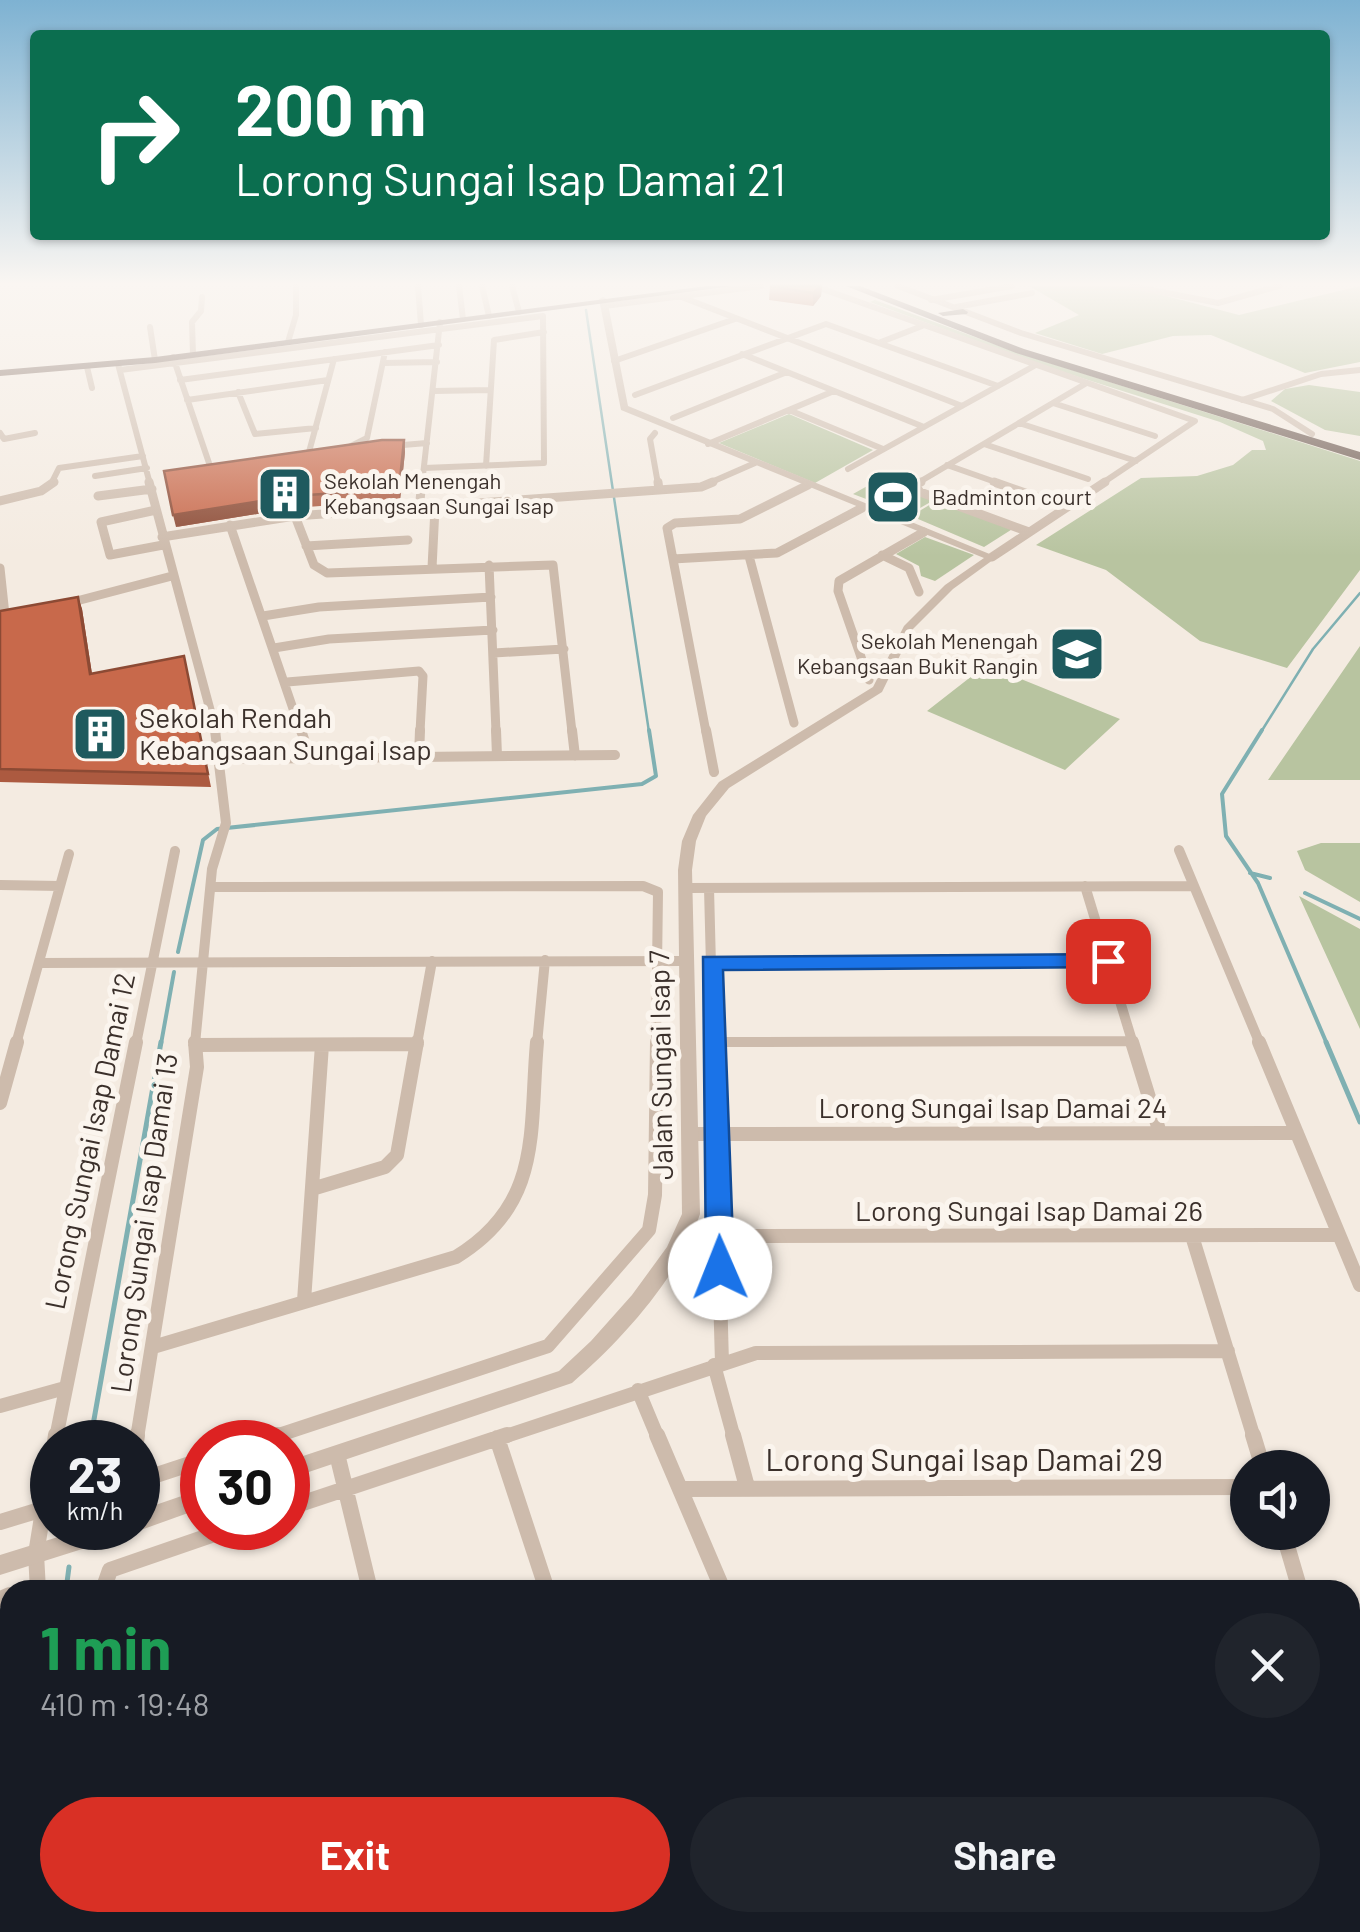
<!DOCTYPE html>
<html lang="en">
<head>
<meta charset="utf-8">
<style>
  body { margin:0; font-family:Barlow,sans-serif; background:#20242c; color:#f1f3f6; height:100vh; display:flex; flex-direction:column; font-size:38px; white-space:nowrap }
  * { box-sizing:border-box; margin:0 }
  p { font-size:32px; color:#9ea1a6 }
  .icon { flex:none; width:55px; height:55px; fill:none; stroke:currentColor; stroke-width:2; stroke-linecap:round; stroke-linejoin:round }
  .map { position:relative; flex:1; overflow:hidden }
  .details { position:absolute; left:0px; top:1580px; width:1360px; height:352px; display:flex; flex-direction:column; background:#171b24; border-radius:30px 30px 0 0; box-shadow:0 2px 8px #0004 }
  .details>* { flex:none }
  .hud { position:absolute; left:30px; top:30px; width:1300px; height:210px; border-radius:10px; box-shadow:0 2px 8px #0004; background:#0b6e4f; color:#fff; overflow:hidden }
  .buttons { position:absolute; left:1230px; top:1450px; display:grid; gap:20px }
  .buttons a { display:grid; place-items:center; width:100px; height:100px; border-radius:50%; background:#171b24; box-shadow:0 2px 8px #0004; font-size:50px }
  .speed { position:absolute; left:30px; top:1420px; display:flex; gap:20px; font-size:50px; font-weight:700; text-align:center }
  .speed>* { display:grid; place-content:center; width:130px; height:130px; border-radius:50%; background:#171b24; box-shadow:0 2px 8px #0004; line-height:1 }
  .speed small { font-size:25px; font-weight:400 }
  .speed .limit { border:15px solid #d22; background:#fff; color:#111 }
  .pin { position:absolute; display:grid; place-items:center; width:85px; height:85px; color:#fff; margin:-42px; border-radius:20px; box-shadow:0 5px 15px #0006 }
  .me { position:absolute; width:110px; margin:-55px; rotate:359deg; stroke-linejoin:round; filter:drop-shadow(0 0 8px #0008) }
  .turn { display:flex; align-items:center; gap:35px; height:210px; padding:0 40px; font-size:45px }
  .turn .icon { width:130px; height:130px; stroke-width:2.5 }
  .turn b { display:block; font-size:70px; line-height:85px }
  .round { display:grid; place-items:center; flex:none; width:105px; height:105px; border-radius:52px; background:#20242c }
  .head { display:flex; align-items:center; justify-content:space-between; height:170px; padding:0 40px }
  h1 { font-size:60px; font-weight:700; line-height:75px; color:#1e9e55 }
  .button { display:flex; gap:20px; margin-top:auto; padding:20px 40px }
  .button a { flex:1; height:115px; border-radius:60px; background:#d93025; color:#fff; font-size:40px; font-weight:700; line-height:115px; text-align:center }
  .button a+a { background:#20242c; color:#f1f3f6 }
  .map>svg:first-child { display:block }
</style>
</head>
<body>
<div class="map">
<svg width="1360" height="1932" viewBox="0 0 1360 1932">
  <rect width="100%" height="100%" fill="#f4ebe1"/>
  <path fill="#b8c4a0" d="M 1029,286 L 1128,286 L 1239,315 L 1360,286 L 1360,362 L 1305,373 L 1211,335 L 1173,336 L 1102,354 L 1035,333 L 1079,315 Z
    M 875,300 L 1021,354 L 1360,461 L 1360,570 L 1287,668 L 1200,641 L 1106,570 L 1036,545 L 1141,478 L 1197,476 L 1233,465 L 1252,450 L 1266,450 L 1263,441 L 1220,422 L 1044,366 L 870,302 Z
    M 1309,385 L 1360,392 L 1360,436 L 1325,430 L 1271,401 L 1285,389 Z
    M 789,414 L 873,450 L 815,483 L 719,443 Z
    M 878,480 L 934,500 L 908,515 L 853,494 Z
    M 936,501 L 1014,528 L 984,547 L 911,516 Z
    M 925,537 L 974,555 L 935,581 L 921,576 L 919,566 L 896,554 Z
    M 1360,646 L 1360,780 L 1268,780 Z
    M 986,665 L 1120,719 L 1065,770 L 927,711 Z
    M 1321,843 L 1360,843 L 1360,902 L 1305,870 L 1297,851 Z
    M 1299,896 L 1360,929 L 1360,1029 Z"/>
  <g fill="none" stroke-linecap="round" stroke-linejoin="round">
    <path stroke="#7fb0b2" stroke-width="2.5" d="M 586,310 L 649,732
      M 1261,732 L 1313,649 L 1360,593"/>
    <path stroke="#7fb0b2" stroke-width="4" d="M 1262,730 L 1222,794 L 1226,836 L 1258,883 L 1327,1044
      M 1250,873 L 1270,878
      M 1305,893 L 1360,919
      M 178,952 L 203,840 L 217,829 L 642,784 L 656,776 L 649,730
      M 161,1044 L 174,972"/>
    <path stroke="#7fb0b2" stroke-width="5" d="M 1326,1042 L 1360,1122
      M 90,1442 L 161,1042
      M 66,1590 L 69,1567
      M 14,1932 L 15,1922"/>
    <path stroke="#cdbbac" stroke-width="6" d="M 418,286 L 421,325
      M 459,286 L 463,319
      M 482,286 L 489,316
      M 512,286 L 519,312
      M 814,286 L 1195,421 L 1101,484
      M 898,286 L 1021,333 L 1273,409 L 1312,434
      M 1131,286 L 1218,303 L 1279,286
      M 679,296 L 962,406
      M 931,300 L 1012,286
      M 604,306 L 761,286
      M 956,307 L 1032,293
      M 150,327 L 155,360
      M 288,342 L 296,315 L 296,286
      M 881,342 L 922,326
      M 742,354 L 924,427
      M 193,355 L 192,322 L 201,311 L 202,297
      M 173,357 L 210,466
      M 614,361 L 735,319
      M 383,363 L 437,362
      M 118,364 L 150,484
      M 87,367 L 92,388
      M 120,370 L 543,316 L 544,463 L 424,468
      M 180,380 L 439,345
      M 434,391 L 490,390
      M 238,392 L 255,434 L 316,428
      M 635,395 L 826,324 L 998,386
      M 187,400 L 328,380
      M 1242,400 L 1321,374 L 1360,370
      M 1053,403 L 1155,436
      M 789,410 L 883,449
      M 673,418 L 787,372
      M 1019,423 L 1136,461
      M 0,433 L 4,439 L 35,433
      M 655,433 L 650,439 L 658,484
      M 708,444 L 834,391
      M 984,444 L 1088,479
      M 351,446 L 367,438 L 385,352
      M 391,446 L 427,443
      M 309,452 L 334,359
      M 947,465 L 1001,484
      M 486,466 L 494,340 L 544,332
      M 848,469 L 1034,366
      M 95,476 L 147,468
      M 51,484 L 59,468 L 143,456
      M 422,484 L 440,322
      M 707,484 L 755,463
      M 916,484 L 1085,384"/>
    <path stroke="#cdbbac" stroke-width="9" d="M 149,482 L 216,732
      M 658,482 L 659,490
      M 921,482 L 915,485 L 920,492 L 1029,532
      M 994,482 L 1054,503
      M 98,496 L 152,489
      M 0,501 L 41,491 L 54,482
      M 419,509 L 422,482
      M 156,510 L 101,522 L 110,555 L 163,545
      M 295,516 L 314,565 L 327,573 L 553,565 L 572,732
      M 230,525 L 301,732
      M 162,537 L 295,516 L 701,487 L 713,482
      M 306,546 L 408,540
      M 882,555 L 909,568 L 919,592
      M 749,556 L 794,723
      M 992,557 L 1105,482
      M 673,559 L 777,553 L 862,508
      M 489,565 L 496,732
      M 0,568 L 5,615
      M 432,568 L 435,508
      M 65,604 L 172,576
      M 263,616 L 319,607 L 491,597
      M 274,648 L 329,639 L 493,630
      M 494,653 L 564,649
      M 869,680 L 838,591 L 839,581 L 924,532
      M 287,682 L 419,671 L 423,676 L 420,732
      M 706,732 L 667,528 L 675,523 L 740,519 L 808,485"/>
    <path stroke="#cdbbac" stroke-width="10" d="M 301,730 L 310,757
      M 496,730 L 497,756
      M 572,730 L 575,756
      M 706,730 L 714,772
      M 419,757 L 420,730
      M 222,759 L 615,755
      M 1179,850 L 1260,1044
      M 0,885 L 60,886
      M 1085,886 L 1133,1044
      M 211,887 L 643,886 L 658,892 L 656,1044
      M 685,888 L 1193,886
      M 709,888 L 713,1044
      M 711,962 L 1109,961
      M 39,963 L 687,961
      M 713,1042 L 1132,1041
      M 16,1044 L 69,854
      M 136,1044 L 175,851
      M 195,1044 L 212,869 L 226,823 L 215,730
      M 308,1044 L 417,1044
      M 417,1044 L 432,961
      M 537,1044 L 545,960"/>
    <path stroke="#cdbbac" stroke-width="14" d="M 713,1042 L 722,1363
      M 1132,1042 L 1160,1133
      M 1259,1042 L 1360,1285
      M 195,1045 L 417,1044
      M 0,1103 L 17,1042
      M 689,1134 L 1297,1133
      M 312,1189 L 385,1167 L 397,1155 L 417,1042
      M 719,1236 L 1339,1235
      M 1192,1236 L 1254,1438
      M 304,1301 L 322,1045
      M 153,1347 L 456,1257 C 543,1204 529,1132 537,1042
      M 714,1365 L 734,1438
      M 638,1390 L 658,1438
      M 0,1406 L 65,1388
      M 56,1438 L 136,1042
      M 137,1438 L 197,1067 L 195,1042
      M 270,1438 L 548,1346 L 649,1230 L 655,1195 L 657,1042
      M 500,1438 L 756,1353 L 1228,1351"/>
    <path stroke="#cdbbac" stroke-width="16" d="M 657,1435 L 723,1590
      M 733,1435 L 747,1487
      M 1253,1435 L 1263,1468
      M 497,1438 L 547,1590
      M 55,1442 L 56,1435
      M 136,1442 L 137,1435
      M 257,1442 L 277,1435
      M 337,1454 L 370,1590
      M 138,1481 L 202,1460
      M 681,1489 L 1248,1487
      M 288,1508 L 507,1435
      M 0,1522 L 43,1509
      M 1283,1532 L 1300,1590
      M 38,1590 L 36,1554 L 52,1455
      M 103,1590 L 110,1570 L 232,1528
      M 0,1599 L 10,1595
      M 1350,1751 L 1360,1783
      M 0,1793 L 6,1757
      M 450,1922 L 452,1932
      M 656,1922 L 659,1932
      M 856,1922 L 860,1932
      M 1025,1922 L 1027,1932
      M 1215,1922 L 1217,1932
      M 51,1932 L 53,1922
      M 84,1932 L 108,1922"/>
    <path fill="#cdbbac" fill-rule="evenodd" d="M 603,297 L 607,299 L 628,406 L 997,557 L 953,589 L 913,629 L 882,692 L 729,788 L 706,816 L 696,841 L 692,870 L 700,1214 C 680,1276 621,1341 572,1383 L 288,1479 L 288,1461 L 559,1371 L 591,1341 L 632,1295 L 667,1247 L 682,1214 L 678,870 L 682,841 L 693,815 L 719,782 L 873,687 L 904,626 L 945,585 L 984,558 L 621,410 L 599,299 Z
      M 202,1489 L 202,1508 L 138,1531 L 131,1528 L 138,1528 L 138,1511 Z
      M 87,1528 L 127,1528 L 124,1535 L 117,1538 L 0,1575 L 0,1555 Z"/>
    <path fill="#7d675c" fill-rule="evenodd" d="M 707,286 L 733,286 L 155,363 L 0,376 L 0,370 L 155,357 Z"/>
    <path fill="#6c584f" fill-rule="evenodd" d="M 846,286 L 860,286 L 1024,349 L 1360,452 L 1360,460 L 1016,353 Z
      M 963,309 L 968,312 L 967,314 L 943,316 L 938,313 Z"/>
  </g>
  <path fill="#ac5a40" d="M 770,286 L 822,286 L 821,296 L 813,306 L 769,300 Z
    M 404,440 L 405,452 L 400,500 L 294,508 L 176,527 Z
    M 78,597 L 82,609 L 92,674 L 184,656 L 211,787 L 0,782 L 0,611 Z"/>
  <path fill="#8c4a34" d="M 820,286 L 822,286 L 821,296 L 813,306 L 813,293 Z
    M 404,440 L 405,452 L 400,500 L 399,489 Z
    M 292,496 L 294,508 L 176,527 L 173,515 Z
    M 78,597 L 82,609 L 94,687 L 90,674 Z"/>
  <path fill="#c8694b" stroke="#8c4a34" stroke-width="2.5" d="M 770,286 L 820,286 L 813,293 Z
    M 382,440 L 404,440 L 399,489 L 292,496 L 173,515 L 164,471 Z
    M 78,597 L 90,674 L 184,656 L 208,774 L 0,769 L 0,611 Z"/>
  <linearGradient id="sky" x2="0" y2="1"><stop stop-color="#7eb2d2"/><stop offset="0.51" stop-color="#faf6f2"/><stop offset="1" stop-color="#faf6f2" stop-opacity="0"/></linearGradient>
  <rect width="1360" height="556" fill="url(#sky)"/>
  <path fill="#1a73e8" stroke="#114b97" stroke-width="2.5" d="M 1108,954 L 1120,961 L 1117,967 L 723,970 L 734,1268 L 729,1276 L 710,1276 L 706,1268 L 703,957 Z"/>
  <defs>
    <g id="building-square" transform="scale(2.875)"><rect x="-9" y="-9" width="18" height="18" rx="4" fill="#1f5a5e" stroke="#fbf5ee"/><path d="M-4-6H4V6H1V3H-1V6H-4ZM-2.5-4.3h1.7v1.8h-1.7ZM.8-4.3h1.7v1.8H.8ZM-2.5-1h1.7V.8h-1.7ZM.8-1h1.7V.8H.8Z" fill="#fff"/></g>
    <g id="stadium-square" transform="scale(2.875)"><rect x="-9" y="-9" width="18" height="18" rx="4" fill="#1f5a5e" stroke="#fbf5ee"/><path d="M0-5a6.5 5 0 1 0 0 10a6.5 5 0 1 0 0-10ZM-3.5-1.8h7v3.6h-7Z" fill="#fff"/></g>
    <g id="school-square" transform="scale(2.875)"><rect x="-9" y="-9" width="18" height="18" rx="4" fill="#1f5a5e" stroke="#fbf5ee"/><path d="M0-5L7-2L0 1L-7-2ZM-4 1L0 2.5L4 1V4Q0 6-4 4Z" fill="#fff"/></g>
  </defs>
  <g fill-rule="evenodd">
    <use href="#building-square" x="285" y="494"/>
    <use href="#stadium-square" x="893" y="497"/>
    <use href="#school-square" x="1077" y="654"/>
    <use href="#building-square" x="100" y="734"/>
  </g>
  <g text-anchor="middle" stroke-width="10" stroke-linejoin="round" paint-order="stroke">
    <g font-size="22" fill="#3b302b" stroke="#fbf5ee" text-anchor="start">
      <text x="324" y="489">Sekolah Menengah<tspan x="324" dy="25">Kebangsaan Sungai Isap</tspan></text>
      <text x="932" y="505">Badminton court</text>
      <text x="1038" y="649" text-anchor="end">Sekolah Menengah<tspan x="1038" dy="25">Kebangsaan Bukit Rangin</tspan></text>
    </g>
    <g font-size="28" fill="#3b302b" stroke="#fbf5ee" text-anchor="start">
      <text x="139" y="728">Sekolah Rendah<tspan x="139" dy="32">Kebangsaan Sungai Isap</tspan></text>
    </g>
    <g font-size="28" fill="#3b302b" stroke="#fbf5ee">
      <text transform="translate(661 1065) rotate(-91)" y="10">Jalan Sungai Isap 7</text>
      <text x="993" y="1118">Lorong Sungai Isap Damai 24</text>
      <text transform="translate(90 1141) rotate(-78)" y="10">Lorong Sungai Isap Damai 12</text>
      <text x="1029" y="1221">Lorong Sungai Isap Damai 26</text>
      <text transform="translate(144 1223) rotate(-82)" y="10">Lorong Sungai Isap Damai 13</text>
    </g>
    <g font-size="32" fill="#3b302b" stroke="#fbf5ee">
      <text x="964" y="1471">Lorong Sungai Isap Damai 29</text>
    </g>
  </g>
</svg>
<div class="buttons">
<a><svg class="icon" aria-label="sound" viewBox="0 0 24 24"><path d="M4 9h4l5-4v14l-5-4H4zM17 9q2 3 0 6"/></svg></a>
</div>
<div class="speed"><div>23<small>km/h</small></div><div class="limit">30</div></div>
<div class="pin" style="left:1108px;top:961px;background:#d93025"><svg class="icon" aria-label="arrive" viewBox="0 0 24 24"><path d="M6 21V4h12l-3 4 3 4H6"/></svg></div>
<svg class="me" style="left:720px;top:1268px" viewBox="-20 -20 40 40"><circle r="19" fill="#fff"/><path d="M0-13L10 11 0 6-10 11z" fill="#1a73e8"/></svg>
<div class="hud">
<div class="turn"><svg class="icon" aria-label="right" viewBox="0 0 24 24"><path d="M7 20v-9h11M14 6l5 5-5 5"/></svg><div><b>200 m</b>Lorong Sungai Isap Damai 21</div></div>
</div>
<section class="details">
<div class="head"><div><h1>1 min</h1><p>410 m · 19:48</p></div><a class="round"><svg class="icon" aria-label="close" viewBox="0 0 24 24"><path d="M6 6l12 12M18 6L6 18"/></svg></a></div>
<div class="button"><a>Exit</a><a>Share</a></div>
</section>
</div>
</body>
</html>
